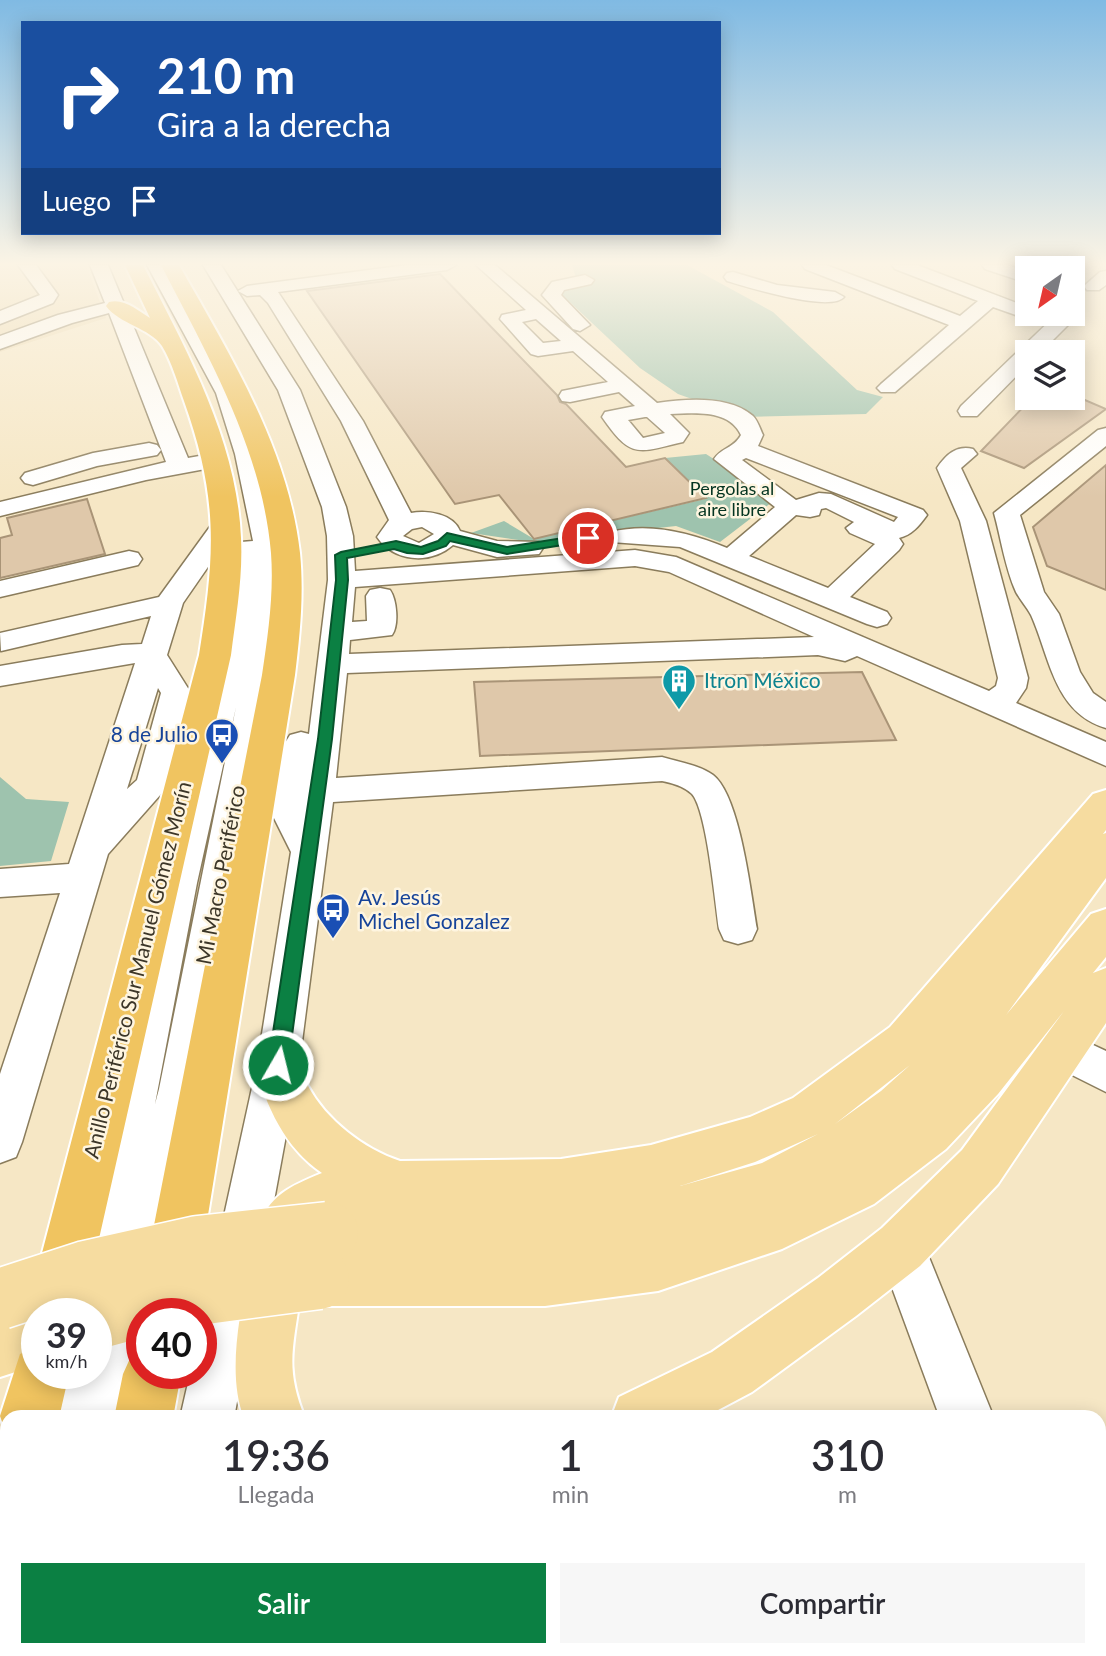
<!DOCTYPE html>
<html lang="es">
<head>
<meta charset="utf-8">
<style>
  body { margin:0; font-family:Lato,sans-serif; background:#f7f7f7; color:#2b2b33; height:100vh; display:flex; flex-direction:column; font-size:26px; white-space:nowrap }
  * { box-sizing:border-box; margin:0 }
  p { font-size:23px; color:#7c7c81 }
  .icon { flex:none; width:38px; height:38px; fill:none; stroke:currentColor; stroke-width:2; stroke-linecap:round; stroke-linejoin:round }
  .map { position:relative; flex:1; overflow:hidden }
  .side { position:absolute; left:0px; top:1410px; width:1106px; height:247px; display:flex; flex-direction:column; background:#fff; border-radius:21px 21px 0 0; box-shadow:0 4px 18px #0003 }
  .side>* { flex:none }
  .top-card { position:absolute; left:21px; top:21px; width:700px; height:214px; border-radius:0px; box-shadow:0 4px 18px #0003; background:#1a4fa0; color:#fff; overflow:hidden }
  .needle { width:46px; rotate:214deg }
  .fabs { position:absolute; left:1015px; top:256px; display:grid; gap:14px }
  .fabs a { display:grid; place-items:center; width:70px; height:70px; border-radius:0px; background:#fff; box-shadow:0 4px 18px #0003; font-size:35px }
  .speed { position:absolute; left:21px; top:1298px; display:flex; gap:14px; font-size:35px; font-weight:700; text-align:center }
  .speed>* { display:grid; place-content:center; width:91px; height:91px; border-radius:50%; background:#fff; box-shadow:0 4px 18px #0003; line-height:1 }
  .speed small { font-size:18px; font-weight:400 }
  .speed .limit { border:10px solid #d22; background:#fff; color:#111 }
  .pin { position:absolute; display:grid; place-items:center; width:60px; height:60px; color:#fff; margin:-30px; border:4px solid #fff; border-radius:50%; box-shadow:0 2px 7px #0007 }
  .me { position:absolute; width:77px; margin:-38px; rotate:8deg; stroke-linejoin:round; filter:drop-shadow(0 0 5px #0008) }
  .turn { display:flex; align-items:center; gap:24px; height:147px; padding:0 21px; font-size:32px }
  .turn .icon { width:91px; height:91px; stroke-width:2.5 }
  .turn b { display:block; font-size:49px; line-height:60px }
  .then { display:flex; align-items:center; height:66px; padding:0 21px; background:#0003; gap:14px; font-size:26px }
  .eta { display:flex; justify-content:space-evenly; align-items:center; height:119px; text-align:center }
  .eta b { font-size:42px; font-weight:600; line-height:49px }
  .primary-button { display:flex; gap:14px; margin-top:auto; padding:14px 21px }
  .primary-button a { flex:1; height:80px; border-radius:0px; background:#0b8043; color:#fff; font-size:28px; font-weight:600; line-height:80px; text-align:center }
  .primary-button a+a { background:#f7f7f7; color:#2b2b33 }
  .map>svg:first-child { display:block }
</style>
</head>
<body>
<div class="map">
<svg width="1106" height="1656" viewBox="0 0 1106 1656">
  <rect width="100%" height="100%" fill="#f6e7c5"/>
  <path fill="#eddab1" d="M 0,265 L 86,265 L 106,318 L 0,352 Z"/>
  <path fill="#9ec3ae" d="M 572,265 L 687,265 L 773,312 L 857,390 L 883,397 L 866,414 L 742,417 L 678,394 L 640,368 L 558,291 L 577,281 Z
    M 706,454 L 776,499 L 720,542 L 676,526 L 532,542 L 471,533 L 504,521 L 534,539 L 705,499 L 665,458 Z
    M 0,777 L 26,799 L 69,802 L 51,861 L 0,866 Z"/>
  <path fill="#dfc8aa" stroke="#a99477" stroke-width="2" d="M 440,274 L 557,395 L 560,402 L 566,404 L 626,467 L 665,458 L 706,498 L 534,539 L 499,495 L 455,504 L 307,291 Z
    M 1033,397 L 1078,397 L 1106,409 L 1024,468 L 981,451 Z
    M 1106,465 L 1106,590 L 1047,566 L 1033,527 Z
    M 87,499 L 105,554 L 0,578 L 0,538 L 12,535 L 7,518 Z
    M 862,672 L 896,740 L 480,756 L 474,682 Z"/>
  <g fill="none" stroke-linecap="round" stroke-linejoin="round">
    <g stroke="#8a7c5c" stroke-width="3">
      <path id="minor" d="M 18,265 L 36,265 L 58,295 L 53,303 L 0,324 L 0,311 L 40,295 Z
        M 90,265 L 108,265 L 188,458 L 216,453 L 224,455 L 228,460 L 224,465 L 216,467 L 146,480 L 0,516 L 0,502 L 166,462 L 109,313 L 72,323 L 0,349 L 0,336 L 58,315 L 105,303 Z
        M 147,265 L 165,265 L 238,393 L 259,454 L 282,556 L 281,626 L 203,1089 L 174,1193 L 152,1314 L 142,1314 L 142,1370 L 133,1418 L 53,1418 L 61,1374 L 96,1374 L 96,1339 L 103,1306 L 85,1299 L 77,1282 L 104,1137 L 161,883 L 216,664 L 237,548 L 241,542 L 253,541 L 235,454 L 216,393 ZM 236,707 L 159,1089 L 155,1104 L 197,883 Z
        M 203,265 L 221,265 L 300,390 L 346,507 L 353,536 L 355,571 L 635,550 L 676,557 L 989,691 L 996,686 L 998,678 L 960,521 L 937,468 C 946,455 956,445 973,449 L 977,454 L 961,468 L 986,521 L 1028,678 L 1026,688 L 1016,703 L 1106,742 L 1106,766 L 857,656 L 845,661 L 818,655 L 347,673 L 336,778 L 662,757 C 679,762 699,765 713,775 C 740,796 751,894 757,929 L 752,940 L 738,944 L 724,940 L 719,929 C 715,903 707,811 692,794 C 684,786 672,783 662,781 L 333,802 L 299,1065 L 234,1418 L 180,1418 L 190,1374 L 201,1374 L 201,1321 L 257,1065 L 291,852 L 272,814 L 285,743 L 290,735 L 301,732 L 309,734 L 328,580 L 327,536 L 322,507 L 278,390 ZM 635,566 L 669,572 L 814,637 L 349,654 L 350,640 L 392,635 C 399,625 397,600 390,590 L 380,588 L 370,590 L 366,596 L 367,621 L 352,622 L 355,587 Z
        M 407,265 L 456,265 L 447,270 L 278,292 L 363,421 L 411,513 C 428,510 453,514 460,531 L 497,541 L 539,542 L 543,548 L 539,554 L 497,557 L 453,545 C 430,565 394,562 377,537 L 389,520 L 341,421 L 268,303 L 260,295 L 247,296 L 238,291 L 247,286 ZM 422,527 L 434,534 L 419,543 L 403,536 L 412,529 Z
        M 476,265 L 495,265 L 657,403 C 686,399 729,395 753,416 C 758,421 760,429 763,435 L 758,446 L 923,510 L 927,515 C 919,526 912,535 899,538 L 903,544 L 899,550 L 850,597 L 887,612 L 891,618 L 887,624 L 877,627 L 867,624 L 680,547 L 611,542 L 607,537 L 611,532 C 650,522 691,533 727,548 L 775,507 L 714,459 C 722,447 733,449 741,435 C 729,409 695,413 670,414 L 689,433 L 683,442 C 637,453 631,459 602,417 L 605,412 L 635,406 L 619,392 L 570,402 L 562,401 L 559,396 L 562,391 L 608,382 L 573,351 L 538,356 L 531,354 L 500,319 L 502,315 L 526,310 ZM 536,319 L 561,341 L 543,343 L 522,322 ZM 645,417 L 647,417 L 665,433 L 643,438 L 628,420 ZM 746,458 L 898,517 L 894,522 L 831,494 L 819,493 L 796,500 L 742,460 ZM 826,508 L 854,522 L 846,528 L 850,533 L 875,544 L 828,588 L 749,556 L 796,515 L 810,517 L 819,515 L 821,509 Z
        M 802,265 L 826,265 L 960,316 L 978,301 L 895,269 L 892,265 L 917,265 L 1027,307 L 1027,313 L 1036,313 L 1027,319 L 993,307 L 895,392 L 881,392 L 877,388 L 881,384 L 949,325 L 805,269 Z
        M 982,265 L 1007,265 L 1027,272 L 1027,283 L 985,269 Z
        M 1106,271 L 1106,285 L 1099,290 L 1087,290 L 1084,286 L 1100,272 Z
        M 733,272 L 777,285 L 835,292 L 844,297 C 830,313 747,287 727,281 L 724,277 L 727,273 Z
        M 585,275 L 594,280 L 591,284 L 564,290 L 561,295 L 590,325 L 580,331 L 573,329 L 542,295 L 552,282 Z
        M 1073,308 L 1078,313 L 1076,317 L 1041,352 L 1027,352 L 1027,365 L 977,416 L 961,416 L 958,411 L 961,406 L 1058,313 L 1073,313 Z
        M 1106,428 L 1106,446 L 1020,515 L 1044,592 L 1059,614 L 1080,672 L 1093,693 L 1106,702 L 1106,728 C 1054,713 1050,657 1031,615 C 1027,607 1020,600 1016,592 C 1005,568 1001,538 994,513 L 1098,430 Z
        M 149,443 L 157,445 L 161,450 L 157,455 L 97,466 L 33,485 L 25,483 L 21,478 L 25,473 L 93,453 Z
        M 226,514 L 235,517 L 239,522 L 183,603 L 167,655 L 191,693 L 169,785 L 108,854 L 22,1142 L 16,1157 L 0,1163 L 0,1074 L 60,893 L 0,897 L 0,869 L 69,864 L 135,663 L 0,686 L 0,666 L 122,645 L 142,644 L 151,616 L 1,651 L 0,633 L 159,597 L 217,517 ZM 158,688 L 161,693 L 137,780 L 127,789 Z
        M 129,551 L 138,553 L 142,559 L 138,565 L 0,597 L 0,581 Z
        M 1061,1030 L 1106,1051 L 1106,1092 L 1046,1062 L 1040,1049 L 1046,1036 Z
        M 901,1223 L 918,1230 L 994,1418 L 940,1418 L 877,1247 L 884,1230 Z
        M 1099,1597 L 1106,1600 L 1106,1656 L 1027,1656 L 1026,1650 L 1099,1650 Z
        M 7,1639 L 7,1650 L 63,1650 L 63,1656 L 1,1656 Z
        M 452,1650 L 513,1650 L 513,1656 L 451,1656 Z"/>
    </g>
    <g stroke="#fff" stroke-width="4">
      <path id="major" d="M 1106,790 L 1106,830 L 1103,834 L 1106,833 L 1106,878 L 1006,1015 L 1091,914 L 1106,909 L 1106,957 L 1093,973 L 1106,968 L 1106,1023 L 998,1184 L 920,1266 L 856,1316 L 752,1392 L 703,1418 L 611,1418 L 619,1397 L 712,1352 L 818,1278 L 882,1228 L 962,1150 L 1064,1011 L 998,1094 L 946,1149 L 874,1204 L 782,1249 L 658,1291 L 545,1306 L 319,1306 L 300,1298 C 293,1348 285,1369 305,1418 L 244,1418 C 223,1366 247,1285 256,1230 C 270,1195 288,1187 322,1173 C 285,1148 266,1106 255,1065 L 261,1050 L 278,1044 L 295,1050 C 300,1062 302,1075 308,1086 C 326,1120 364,1149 400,1161 L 561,1159 L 651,1145 L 750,1117 L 793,1098 L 890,1027 L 1093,794 ZM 910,1065 L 881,1091 L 835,1124 ZM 818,1134 L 762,1163 L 680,1186 L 755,1162 ZM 307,1244 L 309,1251 L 316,1253 L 305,1258 Z
        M 37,1309 L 50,1314 L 37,1314 L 37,1365 L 0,1377 L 0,1321 Z"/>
    </g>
    <g stroke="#fff" stroke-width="4">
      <path id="highway" d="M 125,265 L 143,265 C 186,350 237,440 241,538 C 243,577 236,616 231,655 L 82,1314 L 37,1314 L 37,1335 L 26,1314 L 199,655 C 215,555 219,499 184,401 C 178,384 172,362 162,346 C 150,328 119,324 106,306 L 109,302 C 124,298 137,310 150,318 Z
        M 161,265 L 179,265 C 230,355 288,448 300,553 C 304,594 300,635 295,675 L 199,1271 L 191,1290 L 172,1298 L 153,1290 L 145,1271 L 262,675 C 268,635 274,594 271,553 C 262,449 208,356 161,265 Z
        M 37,1347 L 37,1374 L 69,1374 L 59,1418 L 7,1418 L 7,1436 L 0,1416 L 20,1354 Z
        M 142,1349 L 142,1374 L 181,1374 L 173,1418 L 114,1418 L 123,1374 L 132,1354 Z
        M 7,1478 L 7,1567 L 0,1570 L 0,1481 Z
        M 65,1650 L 132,1650 L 131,1656 L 63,1656 Z"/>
    </g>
    <use href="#minor" fill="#fff" fill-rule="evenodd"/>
    <use href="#major" fill="#f6dca0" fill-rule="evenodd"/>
    <use href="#highway" fill="#f0c460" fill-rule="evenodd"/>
    <g stroke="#fff" stroke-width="63" stroke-linecap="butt">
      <path id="major-bridge" d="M 0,1299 L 86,1271 L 198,1246 L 328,1232
        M 96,1319 L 175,1298 L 319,1279"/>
    </g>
    <use href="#major-bridge" stroke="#f6dca0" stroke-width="60"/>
  </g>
  <linearGradient id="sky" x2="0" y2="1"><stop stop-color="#80bae3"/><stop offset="0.53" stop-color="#fbf4e5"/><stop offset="1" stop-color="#fbf4e5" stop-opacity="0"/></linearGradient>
  <rect width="1106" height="497" fill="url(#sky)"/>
  <path fill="#0b8043" stroke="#07532c" stroke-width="2" d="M 447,533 L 507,547 L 588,534 L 594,538 L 588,541 L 507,554 L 450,541 L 446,546 L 423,554 L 407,553 L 394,549 L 347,558 L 348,580 L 332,739 L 288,1065 L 285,1071 L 278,1074 L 271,1071 L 268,1065 L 318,739 L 336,580 L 335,555 L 341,552 L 396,541 L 421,547 L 438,541 Z"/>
  <defs>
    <g id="building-pin" transform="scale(1.75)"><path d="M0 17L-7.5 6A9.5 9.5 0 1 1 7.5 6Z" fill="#0f9aa8" stroke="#fef5e0"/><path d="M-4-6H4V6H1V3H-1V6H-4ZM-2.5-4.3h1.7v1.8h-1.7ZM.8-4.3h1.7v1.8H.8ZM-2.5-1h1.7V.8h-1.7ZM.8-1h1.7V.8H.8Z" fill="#fff"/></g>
    <g id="bus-pin" transform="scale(1.75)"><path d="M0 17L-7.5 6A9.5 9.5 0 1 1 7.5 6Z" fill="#1a4fb4" stroke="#fef5e0"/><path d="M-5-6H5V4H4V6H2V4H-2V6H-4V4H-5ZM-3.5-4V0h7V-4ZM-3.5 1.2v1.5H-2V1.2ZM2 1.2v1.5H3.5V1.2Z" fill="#fff"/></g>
  </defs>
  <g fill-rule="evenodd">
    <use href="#building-pin" x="679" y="681"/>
    <use href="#bus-pin" x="222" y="735"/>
    <use href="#bus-pin" x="333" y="910"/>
  </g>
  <g text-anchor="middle" stroke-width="5" stroke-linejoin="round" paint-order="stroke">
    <g font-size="18" fill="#043420" stroke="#fef5e0">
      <text x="732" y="495">Pergolas al<tspan x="732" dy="21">aire libre</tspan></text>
    </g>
    <g font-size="21" fill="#0d838f" stroke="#fef5e0" text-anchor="start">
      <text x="704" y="688">Itron México</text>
    </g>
    <g font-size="21" fill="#164399" stroke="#fef5e0" text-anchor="end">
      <text x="198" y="742">8 de Julio</text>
      <text x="358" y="905" text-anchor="start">Av. Jesús<tspan x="358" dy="24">Michel Gonzalez</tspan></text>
    </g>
    <g font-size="21" fill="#3c3628" stroke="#fef5e0">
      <text transform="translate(221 875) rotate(-79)" y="7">Mi Macro Periférico</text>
      <text transform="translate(138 970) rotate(-76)" y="7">Anillo Periférico Sur Manuel Gómez Morín</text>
    </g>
  </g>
</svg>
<div class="fabs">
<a><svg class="needle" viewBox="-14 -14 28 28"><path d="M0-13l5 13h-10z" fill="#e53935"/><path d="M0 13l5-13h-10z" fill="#7c7c81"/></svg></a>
<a><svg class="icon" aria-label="layers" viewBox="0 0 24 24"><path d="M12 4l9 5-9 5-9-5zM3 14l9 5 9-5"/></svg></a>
</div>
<div class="speed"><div>39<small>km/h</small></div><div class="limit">40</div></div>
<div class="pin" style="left:588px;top:538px;background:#d93025"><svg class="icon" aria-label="arrive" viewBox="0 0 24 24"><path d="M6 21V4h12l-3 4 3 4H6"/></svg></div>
<svg class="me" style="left:278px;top:1065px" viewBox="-20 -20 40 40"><circle r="17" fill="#0b8043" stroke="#fff" stroke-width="3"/><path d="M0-11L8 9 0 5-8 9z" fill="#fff"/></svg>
<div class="top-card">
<div class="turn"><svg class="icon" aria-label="right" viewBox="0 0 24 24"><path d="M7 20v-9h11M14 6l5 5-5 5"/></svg><div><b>210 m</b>Gira a la derecha</div></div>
<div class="then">Luego<svg class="icon" aria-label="arrive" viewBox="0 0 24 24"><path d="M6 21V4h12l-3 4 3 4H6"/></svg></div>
</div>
<section class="side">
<div class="eta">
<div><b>19:36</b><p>Llegada</p></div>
<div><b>1</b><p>min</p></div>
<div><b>310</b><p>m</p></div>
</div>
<div class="primary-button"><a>Salir</a><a>Compartir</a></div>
</section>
</div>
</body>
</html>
